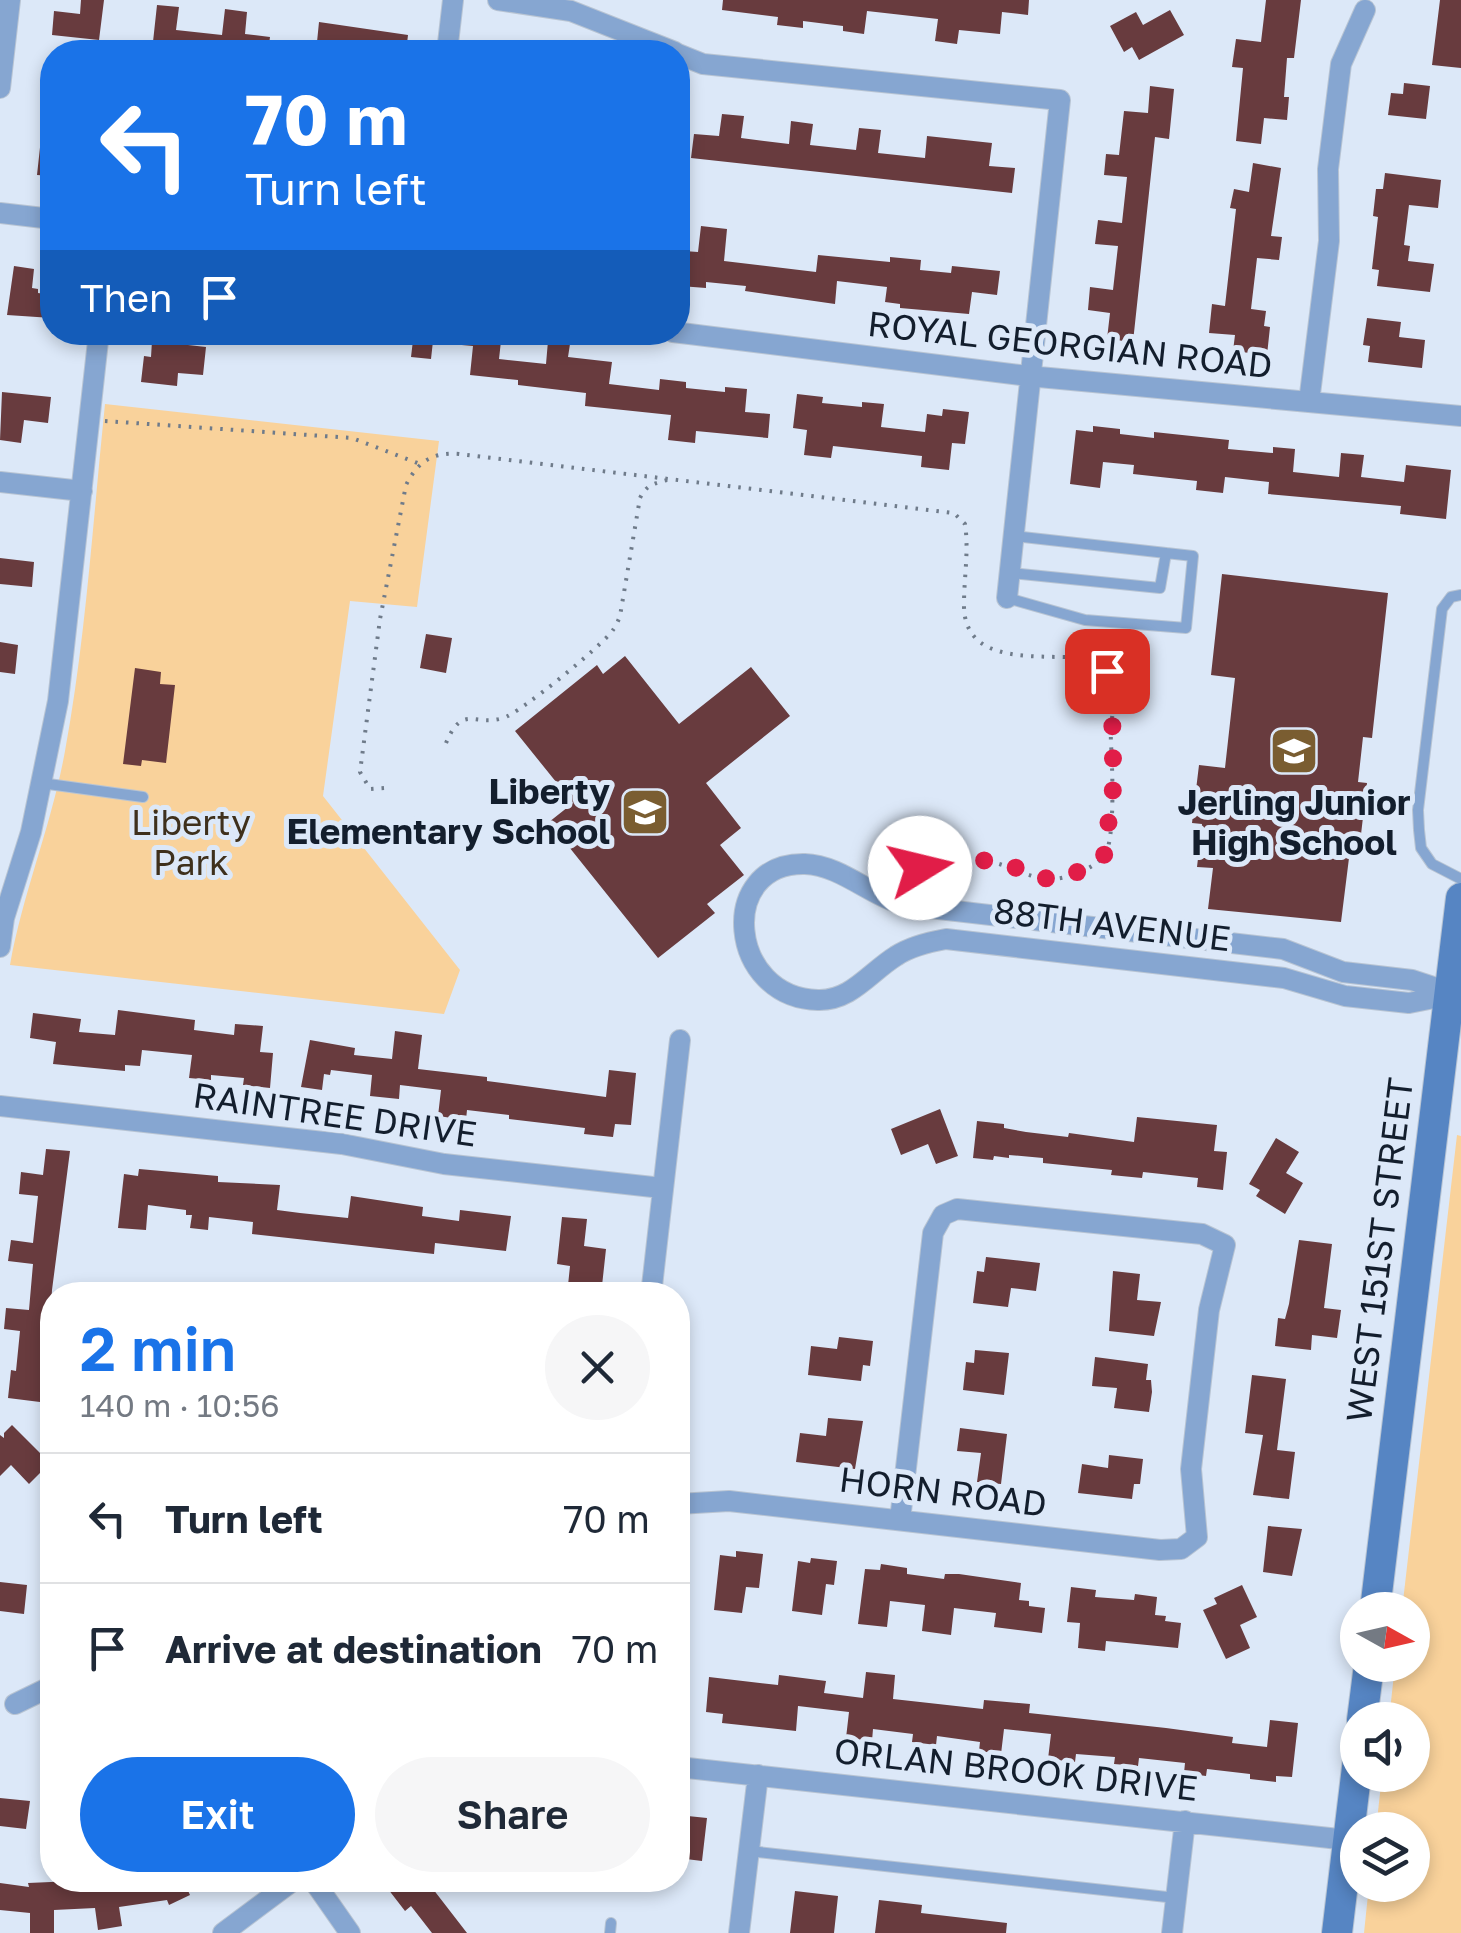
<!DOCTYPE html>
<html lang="en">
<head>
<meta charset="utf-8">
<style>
  body { margin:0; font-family:"Golos Text",sans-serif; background:#f6f6f7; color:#1f2937; height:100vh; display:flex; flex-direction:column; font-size:38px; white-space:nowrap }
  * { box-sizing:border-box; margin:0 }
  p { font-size:32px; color:#747a83 }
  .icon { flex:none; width:55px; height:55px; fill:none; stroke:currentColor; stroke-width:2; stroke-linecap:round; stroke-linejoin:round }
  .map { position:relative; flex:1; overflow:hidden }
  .details { position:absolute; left:40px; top:1282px; width:650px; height:610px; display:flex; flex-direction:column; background:#fff; border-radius:40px; box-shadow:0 5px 15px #0003 }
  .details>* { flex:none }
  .top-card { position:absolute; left:40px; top:40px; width:650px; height:305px; border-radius:40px; box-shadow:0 5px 15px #0003; background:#1a73e8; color:#fff; overflow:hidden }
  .needle { width:65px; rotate:98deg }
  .fabs { position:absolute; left:1340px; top:1592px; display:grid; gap:20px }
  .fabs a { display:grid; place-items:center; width:90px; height:90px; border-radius:50%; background:#fff; box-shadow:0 5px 15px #0003; font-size:50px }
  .pin { position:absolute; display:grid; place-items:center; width:85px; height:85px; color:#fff; margin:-42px; border-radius:20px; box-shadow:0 5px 15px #0006 }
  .me { position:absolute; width:110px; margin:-55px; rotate:81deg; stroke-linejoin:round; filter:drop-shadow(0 0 8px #0008) }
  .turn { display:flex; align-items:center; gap:35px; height:210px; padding:0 40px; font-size:45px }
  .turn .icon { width:130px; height:130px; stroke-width:2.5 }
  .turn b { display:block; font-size:70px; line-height:85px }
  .then { display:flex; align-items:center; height:95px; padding:0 40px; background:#0003; gap:20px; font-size:38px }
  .round { display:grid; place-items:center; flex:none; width:105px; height:105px; border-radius:52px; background:#f6f6f7 }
  .head { display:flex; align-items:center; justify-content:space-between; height:170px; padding:0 40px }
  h1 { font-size:60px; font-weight:600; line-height:75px; color:#1a73e8 }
  .primary-button { display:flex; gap:20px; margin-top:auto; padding:20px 40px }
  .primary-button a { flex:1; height:115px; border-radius:60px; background:#1a73e8; color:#fff; font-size:40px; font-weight:600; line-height:115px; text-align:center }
  .primary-button a+a { background:#f6f6f7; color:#1f2937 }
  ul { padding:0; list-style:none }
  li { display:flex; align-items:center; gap:30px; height:130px; padding:0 40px; border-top:2px solid #e0e1e3 }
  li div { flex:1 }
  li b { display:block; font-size:38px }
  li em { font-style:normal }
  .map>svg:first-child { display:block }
</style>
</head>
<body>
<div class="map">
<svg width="1461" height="1933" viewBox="0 0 1461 1933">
  <rect width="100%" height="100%" fill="#dce8f8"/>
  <path fill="#f9d29b" d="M 105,404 L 439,441 L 417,607 L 350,601 L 323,796 L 460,970 L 444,1014 L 10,965 C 23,892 52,824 65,751 C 86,637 93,519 105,404 Z
    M 1457,1135 L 1461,1136 L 1461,1933 L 1364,1933 L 1369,1885 L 1412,1885 L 1412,1830 L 1376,1830 L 1382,1775 L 1412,1775 L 1412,1720 L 1389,1720 L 1395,1665 L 1412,1665 L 1412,1610 L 1402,1610 Z"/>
  <path fill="#683b3e" d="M 81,0 L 104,0 L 99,40 L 52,35 L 54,11 L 80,14 Z
    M 723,0 L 1029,0 L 1028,15 L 1002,12 L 1000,34 L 959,30 L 957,44 L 935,41 L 938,19 L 867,11 L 864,34 L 843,31 L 843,26 L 803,21 L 803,28 L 777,25 L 778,17 L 722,10 Z
    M 1266,0 L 1301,0 L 1294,58 L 1287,58 L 1284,97 L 1289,97 L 1287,120 L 1264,118 L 1261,144 L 1236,141 L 1243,68 L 1232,67 L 1236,39 L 1261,42 Z
    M 1440,0 L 1461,0 L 1461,68 L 1432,65 Z
    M 157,5 L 179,7 L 176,30 L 222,35 L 225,9 L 247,12 L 245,34 L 270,37 L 268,52 L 152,51 Z
    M 1170,10 L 1184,35 L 1139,60 L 1132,47 L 1124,52 L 1110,26 L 1136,12 L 1143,25 Z
    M 319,22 L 408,35 L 406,52 L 316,52 Z
    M 1404,83 L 1430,86 L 1426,119 L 1388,115 L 1391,93 L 1403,94 Z
    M 1150,86 L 1174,89 L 1169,139 L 1155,137 L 1133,342 L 1107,339 L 1110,313 L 1088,310 L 1090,287 L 1113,290 L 1118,246 L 1095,244 L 1098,220 L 1122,223 L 1127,177 L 1104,175 L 1106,154 L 1119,155 L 1124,111 L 1148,113 Z
    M 722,114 L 744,116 L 741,138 L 789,144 L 791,121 L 813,124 L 810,145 L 856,150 L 859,128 L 881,130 L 878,153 L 925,158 L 927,136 L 992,143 L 989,166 L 1015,168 L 1012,193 L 691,158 L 694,134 L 719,136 Z
    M 42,129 L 52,129 L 52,176 L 37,175 Z
    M 1253,163 L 1281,168 L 1271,236 L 1282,237 L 1279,260 L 1257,258 L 1251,309 L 1266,311 L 1264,326 L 1270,327 L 1267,355 L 1233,351 L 1235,335 L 1209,333 L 1212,304 L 1225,306 L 1236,209 L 1230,208 L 1234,189 L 1249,192 Z
    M 1385,173 L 1441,180 L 1438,208 L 1409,205 L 1404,245 L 1410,246 L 1408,261 L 1434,264 L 1430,292 L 1377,286 L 1379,270 L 1372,269 L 1378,217 L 1373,216 L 1376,189 L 1383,189 Z
    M 701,226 L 727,229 L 724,261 L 816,272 L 818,255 L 890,262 L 890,257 L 921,260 L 920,270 L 951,273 L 952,266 L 1000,271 L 997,295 L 972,292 L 969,314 L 900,308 L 900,304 L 885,302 L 887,287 L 837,281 L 835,304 L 745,291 L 746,286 L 706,282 L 706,288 L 680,286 L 684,251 L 698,252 Z
    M 14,266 L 34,269 L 32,288 L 38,289 L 38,293 L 52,295 L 52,318 L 7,315 Z
    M 1367,318 L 1401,322 L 1399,337 L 1425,340 L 1422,368 L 1368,362 L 1370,346 L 1363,345 Z
    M 414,332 L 434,332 L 431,359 L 411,357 Z
    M 440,332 L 502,332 L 499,359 L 546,364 L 548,341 L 570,344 L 568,357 L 612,362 L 609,384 L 659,390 L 660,379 L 686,382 L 686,388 L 725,392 L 725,387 L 747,389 L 745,412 L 770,414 L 768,438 L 696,431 L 695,443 L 668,440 L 671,415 L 585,406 L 586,393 L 518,385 L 518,380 L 470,375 L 473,346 L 439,343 Z
    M 152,341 L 206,347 L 203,375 L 178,373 L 177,386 L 141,382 L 144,356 L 151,357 Z
    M 2,392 L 51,397 L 48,423 L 24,420 L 21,443 L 0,440 Z
    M 797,394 L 823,397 L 822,403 L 862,407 L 862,402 L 884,404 L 881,427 L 925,432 L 927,414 L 942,416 L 943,409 L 969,412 L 965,444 L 952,443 L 949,470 L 921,467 L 922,456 L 833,446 L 831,458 L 804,455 L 807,430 L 793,428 Z
    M 1093,426 L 1120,429 L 1120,434 L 1154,438 L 1154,432 L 1229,440 L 1228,449 L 1273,453 L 1273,447 L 1295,449 L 1293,472 L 1339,477 L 1341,453 L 1364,455 L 1361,477 L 1404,482 L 1406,465 L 1451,470 L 1446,519 L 1400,514 L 1401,506 L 1268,494 L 1269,482 L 1225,477 L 1223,493 L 1196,490 L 1197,481 L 1133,474 L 1134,465 L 1103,462 L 1100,488 L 1070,484 L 1076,430 L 1093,432 Z
    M 0,558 L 34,562 L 32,587 L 0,584 Z
    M 1222,574 L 1388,593 L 1372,738 L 1363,737 L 1358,782 L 1367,783 L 1360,843 L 1351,842 L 1341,922 L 1208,909 L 1213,868 L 1197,867 L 1202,824 L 1192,823 L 1199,765 L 1225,768 L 1235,678 L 1211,675 Z
    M 426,634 L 452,638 L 446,673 L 420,668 Z
    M 0,642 L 18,645 L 15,674 L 0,672 Z
    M 625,656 L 679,724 L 751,667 L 790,716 L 706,783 L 741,828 L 720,845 L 744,875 L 707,904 L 715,913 L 658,958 L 549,822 L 573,803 L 515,731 L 597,665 L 603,674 Z
    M 135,668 L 161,672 L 160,684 L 175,685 L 166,763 L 142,760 L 141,766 L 123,764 Z
    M 118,1010 L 195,1020 L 194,1030 L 234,1035 L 235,1024 L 263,1026 L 260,1052 L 273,1053 L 270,1088 L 243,1085 L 244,1078 L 211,1075 L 211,1080 L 189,1078 L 192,1055 L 142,1050 L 140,1066 L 125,1065 L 125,1071 L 53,1064 L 56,1042 L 30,1038 L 33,1013 L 81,1019 L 79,1032 L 115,1035 Z
    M 395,1031 L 422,1035 L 418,1069 L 487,1077 L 487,1081 L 606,1097 L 609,1070 L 636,1073 L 631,1125 L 615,1124 L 613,1137 L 584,1134 L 585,1128 L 509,1119 L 509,1115 L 467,1110 L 466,1120 L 438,1116 L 441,1090 L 400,1085 L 399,1099 L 370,1096 L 372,1075 L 331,1070 L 330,1075 L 324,1074 L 322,1090 L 301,1087 L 310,1040 L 355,1048 L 354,1055 L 392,1059 Z
    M 940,1109 L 958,1156 L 936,1164 L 928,1144 L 901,1155 L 891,1129 Z
    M 1137,1117 L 1217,1125 L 1214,1151 L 1227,1152 L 1223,1190 L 1197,1187 L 1198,1178 L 1143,1172 L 1142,1178 L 1111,1175 L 1112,1170 L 1043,1163 L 1043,1158 L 1009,1155 L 1009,1158 L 994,1156 L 993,1160 L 973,1158 L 977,1121 L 1004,1124 L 1004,1128 L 1026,1132 L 1068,1137 L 1069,1133 L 1134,1142 Z
    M 1276,1138 L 1299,1152 L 1286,1173 L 1303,1183 L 1285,1214 L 1256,1196 L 1260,1190 L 1249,1184 Z
    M 46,1149 L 70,1151 L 52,1290 L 48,1358 L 52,1358 L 52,1367 L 48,1403 L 8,1398 L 11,1370 L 16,1371 L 20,1331 L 4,1329 L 6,1308 L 29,1310 L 33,1264 L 8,1261 L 11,1240 L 33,1243 L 38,1196 L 19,1194 L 21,1172 L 43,1175 Z
    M 139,1169 L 218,1176 L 218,1182 L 280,1185 L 277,1210 L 300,1213 L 348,1218 L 351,1196 L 423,1207 L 422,1216 L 459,1221 L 460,1210 L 511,1216 L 506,1251 L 435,1243 L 434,1254 L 252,1234 L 253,1222 L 209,1217 L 208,1230 L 190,1228 L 192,1215 L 186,1215 L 186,1210 L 148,1205 L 146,1230 L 118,1228 L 124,1174 L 138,1176 Z
    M 562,1217 L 587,1219 L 584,1246 L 606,1249 L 601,1295 L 567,1295 L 570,1266 L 557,1264 Z
    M 1299,1240 L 1332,1244 L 1324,1308 L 1341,1310 L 1337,1338 L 1312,1335 L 1311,1350 L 1275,1346 L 1278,1318 L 1285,1319 L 1289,1304 Z
    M 986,1257 L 1040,1263 L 1036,1291 L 1011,1288 L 1008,1307 L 973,1303 L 977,1271 L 984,1272 Z
    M 1113,1271 L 1140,1274 L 1137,1300 L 1161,1302 L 1154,1336 L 1109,1331 Z
    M 839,1337 L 873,1341 L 870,1366 L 863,1365 L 861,1381 L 808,1375 L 811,1346 L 837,1349 Z
    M 975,1350 L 1009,1353 L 1004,1395 L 963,1390 L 966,1362 L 974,1363 Z
    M 1095,1357 L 1148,1364 L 1146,1380 L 1151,1380 L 1152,1392 L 1149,1412 L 1114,1408 L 1117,1388 L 1092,1386 Z
    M 1252,1375 L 1286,1379 L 1277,1450 L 1295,1452 L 1289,1499 L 1253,1495 L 1263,1435 L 1245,1433 Z
    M 828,1418 L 863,1421 L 855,1469 L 796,1462 L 800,1433 L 826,1436 Z
    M 12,1425 L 50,1463 L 29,1484 L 11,1465 L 0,1476 L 0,1435 L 4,1438 L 4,1433 Z
    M 960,1428 L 1007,1434 L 1001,1484 L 977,1482 L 981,1453 L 957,1451 Z
    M 1109,1455 L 1143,1459 L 1140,1484 L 1134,1484 L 1132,1499 L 1078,1493 L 1082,1464 L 1108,1468 Z
    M 1268,1526 L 1302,1529 L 1292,1576 L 1263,1572 Z
    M 736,1551 L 763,1554 L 759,1588 L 746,1587 L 742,1613 L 714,1610 L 720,1555 L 736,1557 Z
    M 811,1558 L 837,1561 L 834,1585 L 826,1584 L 822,1615 L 792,1611 L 798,1561 L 810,1563 Z
    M 881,1564 L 907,1568 L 907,1574 L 944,1579 L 945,1574 L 959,1574 L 1021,1583 L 1019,1600 L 1029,1601 L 1029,1606 L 1045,1608 L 1042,1633 L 994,1627 L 996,1613 L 954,1608 L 951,1635 L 922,1631 L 925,1605 L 890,1601 L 887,1627 L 858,1624 L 865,1569 L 880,1570 Z
    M 0,1582 L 27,1585 L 24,1614 L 0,1611 Z
    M 1242,1585 L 1257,1617 L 1240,1625 L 1250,1648 L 1226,1659 L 1203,1610 L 1217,1604 L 1214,1598 Z
    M 1071,1587 L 1096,1590 L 1095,1597 L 1134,1600 L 1135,1594 L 1157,1597 L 1155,1615 L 1166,1616 L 1165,1621 L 1181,1623 L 1178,1648 L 1106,1641 L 1105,1651 L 1078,1648 L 1080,1623 L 1067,1622 Z
    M 866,1672 L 895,1675 L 893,1699 L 983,1709 L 984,1700 L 1030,1704 L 1029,1713 L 1166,1728 L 1233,1737 L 1232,1743 L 1267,1747 L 1270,1720 L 1298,1723 L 1292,1777 L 1276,1776 L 1276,1782 L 1250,1779 L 1250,1774 L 1207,1769 L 1206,1776 L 1184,1773 L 1185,1763 L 1139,1758 L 1138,1766 L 1114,1764 L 1115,1757 L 1076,1754 L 1075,1762 L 1048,1759 L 1051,1734 L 1004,1729 L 1001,1754 L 979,1751 L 980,1742 L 937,1736 L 936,1745 L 912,1742 L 913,1734 L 873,1729 L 872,1741 L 846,1738 L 849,1712 L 798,1706 L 796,1731 L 722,1723 L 723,1714 L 706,1712 L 709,1677 L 778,1685 L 779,1675 L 826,1681 L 824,1693 L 863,1698 Z
    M 0,1798 L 30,1801 L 26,1829 L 0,1826 Z
    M 678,1815 L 707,1818 L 702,1861 L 678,1858 Z
    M 106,1880 L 183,1880 L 190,1895 L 169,1905 L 167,1900 L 119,1907 L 122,1926 L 98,1930 L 95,1908 L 54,1910 L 54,1933 L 30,1933 L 30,1913 L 0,1910 L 0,1883 L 29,1887 L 28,1883 L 74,1881 L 74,1885 Z
    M 399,1880 L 426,1880 L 467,1933 L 432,1933 L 411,1906 L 405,1911 L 388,1889 Z
    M 795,1891 L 838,1896 L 834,1933 L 790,1933 Z
    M 879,1900 L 922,1905 L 921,1913 L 1007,1923 L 1006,1933 L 875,1933 Z"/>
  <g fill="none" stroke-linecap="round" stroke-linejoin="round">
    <g stroke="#b8c4d3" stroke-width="12">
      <path id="lane" d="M 1011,573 L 1160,588 L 1166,553
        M 1461,595 L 1451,597 L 1442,609 L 1418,810 L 1419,830 L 1421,848 L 1432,864 L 1461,879
        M 1007,598 L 1085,620 L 1186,628 L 1193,556 L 1014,536
        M 41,783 L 143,797
        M 749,1851 L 1176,1898
        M 610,1933 L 611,1923"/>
    </g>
    <g stroke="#b8c4d3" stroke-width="22">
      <path id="street" d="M 498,0 L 571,11 L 675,52
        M 447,52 L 453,0
        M 678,54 L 703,64 L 1060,100 L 1007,598
        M 0,88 L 10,0
        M 0,213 L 52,219
        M 673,332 L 1028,376 L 1461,416
        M 1309,402 L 1329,241 L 1328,169 L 1341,64 L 1365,10
        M 0,482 L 82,491
        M 0,947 L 4,918 L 31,832 L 58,701 L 99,332
        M 1449,995 L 1409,1003 L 1345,996 L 1284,978 L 946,939 C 929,942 911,946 896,956 C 870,972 851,1001 818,1000 C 728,998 716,862 805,864 C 840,865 871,896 904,905 L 1283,949 L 1343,972 L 1412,980 L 1461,996
        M 0,1106 L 342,1144 L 444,1164 L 662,1188
        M 651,1295 L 680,1040
        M 678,1504 L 729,1501 L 1160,1550 L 1181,1549 L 1197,1537 L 1191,1469 L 1209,1310 L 1225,1245 L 1202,1234 L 957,1209 L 943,1215 L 933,1233 L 900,1520
        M 15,1704 L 52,1686
        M 678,1767 L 1348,1840
        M 313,1880 L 350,1933
        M 223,1933 L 294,1880
        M 739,1933 L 758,1775
        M 1172,1933 L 1185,1821"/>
    </g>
    <g stroke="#b8c4d3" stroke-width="32">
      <path id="secondary" d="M 1375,1610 L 1461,898
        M 1362,1720 L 1369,1665
        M 1337,1933 L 1358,1759"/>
    </g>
    <path stroke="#6f7b8a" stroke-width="4" stroke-dasharray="2.5 8" stroke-linecap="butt" d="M 105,421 L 352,438 L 420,464
      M 446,743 C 463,703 474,727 503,718 C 519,714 603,645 613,630 C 615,628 619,619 620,616 L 640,498 C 647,483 657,483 671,479
      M 384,788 L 370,789 L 360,772 L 380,619 L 406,485 C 418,461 433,452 459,454 L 954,513 L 965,524 C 969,551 964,577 964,604 C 963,671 1048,652 1092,659 C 1126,680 1109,710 1111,743 C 1112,762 1116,842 1104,856 C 1092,870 1065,880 1048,879 C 1025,877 1006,863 982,860 C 969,858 958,863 945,866 C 934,869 924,868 914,868 L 901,885"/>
    <use href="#lane" stroke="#86a6d1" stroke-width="10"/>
    <use href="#street" stroke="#86a6d1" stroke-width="20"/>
    <use href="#secondary" stroke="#5685c3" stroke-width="30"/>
  </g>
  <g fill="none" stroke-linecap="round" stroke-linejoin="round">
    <path stroke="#e11d48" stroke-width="18" stroke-dasharray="0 32.4" d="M 920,868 C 940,869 957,859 976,860 C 1038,861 1035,904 1104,856 L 1115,774 L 1111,743 L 1115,693 L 1107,671"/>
  </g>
  <defs>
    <g id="school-square" transform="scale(2.5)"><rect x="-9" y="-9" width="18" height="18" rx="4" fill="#7a5d31" stroke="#dce8f8"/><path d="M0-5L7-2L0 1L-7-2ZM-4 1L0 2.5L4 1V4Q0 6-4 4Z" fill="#fff"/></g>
  </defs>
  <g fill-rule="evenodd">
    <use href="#school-square" x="1294" y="751"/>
    <use href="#school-square" x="645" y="812"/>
  </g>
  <g text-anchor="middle" stroke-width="10" stroke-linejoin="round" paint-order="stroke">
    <g font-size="35" fill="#131e2d" stroke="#dce8f8">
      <text transform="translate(1070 345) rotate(6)" y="12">ROYAL GEORGIAN ROAD</text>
      <text transform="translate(1112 925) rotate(7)" y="12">88TH AVENUE</text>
      <text transform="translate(335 1115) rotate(8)" y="12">RAINTREE DRIVE</text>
      <text transform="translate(1380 1250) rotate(-83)" y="12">WEST 151ST STREET</text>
      <text transform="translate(943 1492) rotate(7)" y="12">HORN ROAD</text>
      <text transform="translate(1016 1770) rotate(6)" y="12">ORLAN BROOK DRIVE</text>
    </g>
    <g font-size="35" font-weight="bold" fill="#131e2d" stroke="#dce8f8" text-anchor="end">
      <text x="610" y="804">Liberty<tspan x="610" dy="40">Elementary School</tspan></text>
      <text x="1294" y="815" text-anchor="middle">Jerling Junior<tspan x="1294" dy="40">High School</tspan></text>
    </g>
    <g font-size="35" fill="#3e301c" stroke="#dce8f8">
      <text x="191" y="835">Liberty<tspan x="191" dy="40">Park</tspan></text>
    </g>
  </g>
</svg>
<div class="fabs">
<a><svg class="needle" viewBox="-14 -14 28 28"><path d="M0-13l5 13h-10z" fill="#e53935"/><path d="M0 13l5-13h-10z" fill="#747a83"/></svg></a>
<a><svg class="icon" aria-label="sound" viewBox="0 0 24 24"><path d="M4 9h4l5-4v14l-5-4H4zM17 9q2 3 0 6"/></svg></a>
<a><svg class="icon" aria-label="layers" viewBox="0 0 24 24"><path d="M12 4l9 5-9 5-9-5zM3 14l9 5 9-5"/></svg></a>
</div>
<div class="pin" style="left:1107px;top:671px;background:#d93025"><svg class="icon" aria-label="arrive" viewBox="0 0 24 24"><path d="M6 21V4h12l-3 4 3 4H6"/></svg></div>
<svg class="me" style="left:920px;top:868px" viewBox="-20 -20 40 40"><circle r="19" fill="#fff"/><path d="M0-13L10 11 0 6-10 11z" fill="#e11d48"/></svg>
<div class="top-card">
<div class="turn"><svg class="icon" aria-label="left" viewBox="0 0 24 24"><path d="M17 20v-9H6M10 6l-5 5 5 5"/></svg><div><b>70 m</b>Turn left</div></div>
<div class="then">Then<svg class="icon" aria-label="arrive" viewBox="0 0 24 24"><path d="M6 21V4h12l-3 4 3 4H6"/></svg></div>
</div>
<section class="details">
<div class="head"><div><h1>2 min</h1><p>140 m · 10:56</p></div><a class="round"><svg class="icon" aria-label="close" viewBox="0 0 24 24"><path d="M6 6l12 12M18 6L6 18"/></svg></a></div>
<ul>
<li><svg class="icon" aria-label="left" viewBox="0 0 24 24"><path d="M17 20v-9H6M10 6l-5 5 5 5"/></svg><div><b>Turn left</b></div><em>70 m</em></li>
<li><svg class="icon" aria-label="arrive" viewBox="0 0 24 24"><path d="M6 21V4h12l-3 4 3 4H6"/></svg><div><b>Arrive at destination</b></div><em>70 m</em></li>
</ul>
<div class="primary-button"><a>Exit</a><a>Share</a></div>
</section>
</div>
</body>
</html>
